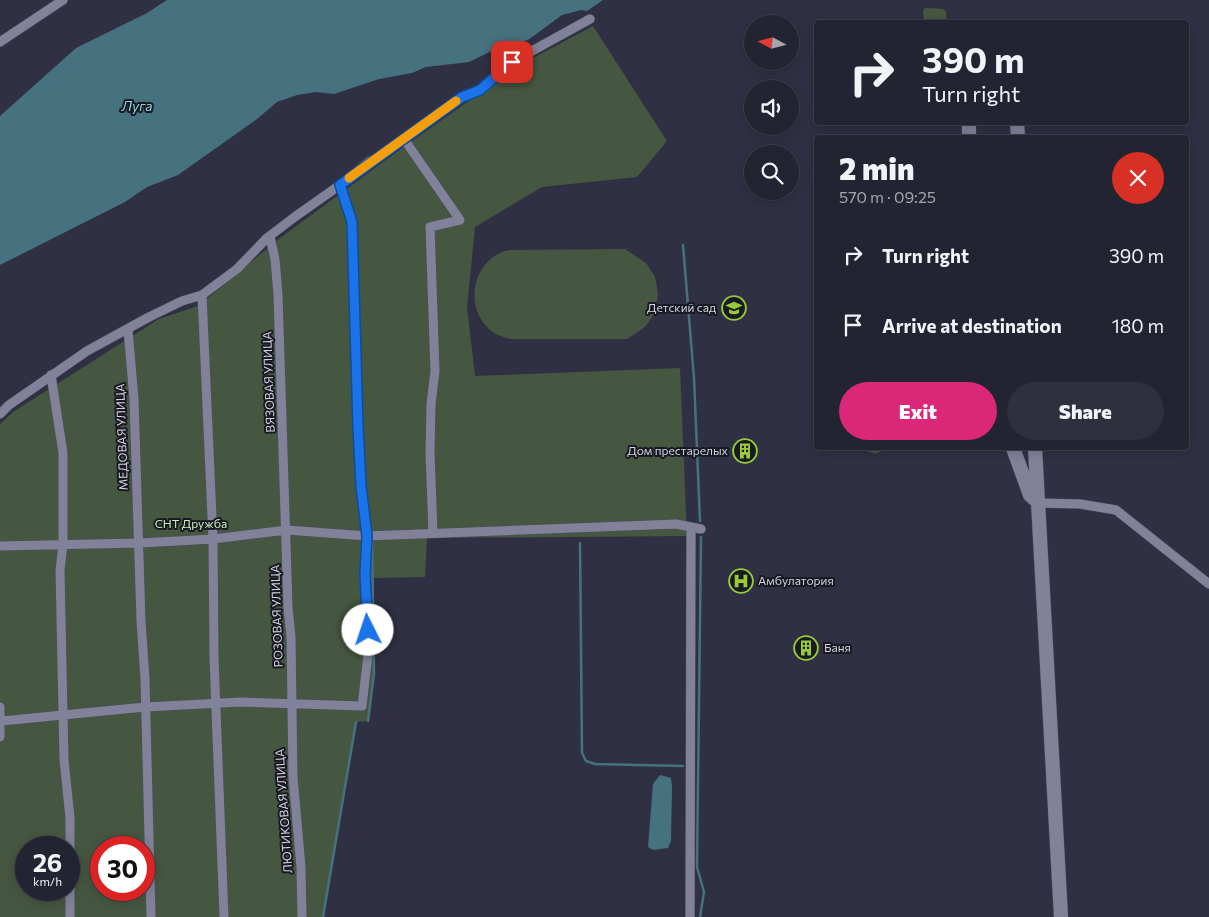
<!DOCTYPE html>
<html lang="en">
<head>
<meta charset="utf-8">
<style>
  body { margin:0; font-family:Commissioner,sans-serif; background:#2f303e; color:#f1f3f6; height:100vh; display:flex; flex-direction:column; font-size:19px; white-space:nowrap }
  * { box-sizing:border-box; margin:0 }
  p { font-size:16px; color:#a3a4ac }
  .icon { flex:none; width:28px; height:28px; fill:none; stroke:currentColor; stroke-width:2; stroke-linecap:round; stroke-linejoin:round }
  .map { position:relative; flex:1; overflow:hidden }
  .drawer { position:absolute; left:814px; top:135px; width:375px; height:315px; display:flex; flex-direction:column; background:#232432; border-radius:5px; box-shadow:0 2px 12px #0003,0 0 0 1px #40414d }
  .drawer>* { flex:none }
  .top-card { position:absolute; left:814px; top:20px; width:375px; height:105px; border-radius:5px; box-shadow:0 2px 12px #0003,0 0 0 1px #40414d; background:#232432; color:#f1f3f6; overflow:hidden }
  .needle { width:32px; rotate:277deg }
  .buttons { position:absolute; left:744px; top:15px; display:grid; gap:10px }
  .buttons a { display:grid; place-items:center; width:55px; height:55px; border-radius:50%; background:#232432; box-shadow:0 2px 12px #0003,0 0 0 1px #40414d; font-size:25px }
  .speed { position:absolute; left:15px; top:836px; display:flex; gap:10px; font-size:25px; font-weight:700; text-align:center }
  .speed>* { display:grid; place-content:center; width:65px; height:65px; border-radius:50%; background:#232432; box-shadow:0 2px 12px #0003,0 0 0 1px #40414d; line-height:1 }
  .speed small { font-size:12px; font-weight:400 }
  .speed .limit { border:8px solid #d22; background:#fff; color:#111 }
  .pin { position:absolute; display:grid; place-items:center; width:42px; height:42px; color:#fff; margin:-21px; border-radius:10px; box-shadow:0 2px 8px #0006 }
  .me { position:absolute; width:55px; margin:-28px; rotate:356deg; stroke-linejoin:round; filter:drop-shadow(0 0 4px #0008) }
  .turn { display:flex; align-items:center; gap:18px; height:105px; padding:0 25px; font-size:22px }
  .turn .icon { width:65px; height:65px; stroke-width:2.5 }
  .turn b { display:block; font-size:35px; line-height:42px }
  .round { display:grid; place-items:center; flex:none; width:52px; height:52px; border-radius:26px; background:#2f303e }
  .overview { display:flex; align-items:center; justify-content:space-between; height:85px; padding:0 25px }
  h1 { font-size:30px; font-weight:800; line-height:38px }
  .button { display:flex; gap:10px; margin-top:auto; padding:10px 25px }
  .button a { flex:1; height:58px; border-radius:30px; background:#db2777; color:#fff; font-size:20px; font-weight:800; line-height:58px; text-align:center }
  .button a+a { background:#2f303e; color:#f1f3f6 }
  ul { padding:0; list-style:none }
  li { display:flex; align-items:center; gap:15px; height:70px; padding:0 25px }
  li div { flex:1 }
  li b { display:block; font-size:19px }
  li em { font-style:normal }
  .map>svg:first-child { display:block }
</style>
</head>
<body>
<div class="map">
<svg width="1209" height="917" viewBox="0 0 1209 917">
  <rect width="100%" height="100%" fill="#2f3043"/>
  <path fill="#465741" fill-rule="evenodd" d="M 925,8 L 943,9 L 946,12 L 947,22 L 924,22 L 923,11 Z
    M 593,26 L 667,141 L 637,177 L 542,187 L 475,227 L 467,307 L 475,376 L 680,368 L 687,536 L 427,538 L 425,577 L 374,578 L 374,673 L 368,721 L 356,722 L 323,917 L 0,917 L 0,424 L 13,412 L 159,319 L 198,306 L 280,238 L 405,146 L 520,65 ZM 26,848 L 69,848 L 69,890 L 26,890 ZM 101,848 L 144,848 L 144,890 L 101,890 Z
    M 625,249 L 646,263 L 655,277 L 658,293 L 655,313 L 645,327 L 627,339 L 510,339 C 506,338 500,336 496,334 C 461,313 471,258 509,250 Z
    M 846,448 L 887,448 L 875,454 C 864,448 855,452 846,448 Z"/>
  <path fill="#46727f" d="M 167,0 L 603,0 L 587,11 L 581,10 L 562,15 L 528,40 L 498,48 L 469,62 L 426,67 L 412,73 L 379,79 L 334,94 L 316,92 L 297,95 L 277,102 L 257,119 L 178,175 L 147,187 L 125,202 L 0,265 L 0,116 L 76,48 L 147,13 Z
    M 660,775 L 671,778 L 672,787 L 671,841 L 668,848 L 653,850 L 648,847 L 653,784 Z"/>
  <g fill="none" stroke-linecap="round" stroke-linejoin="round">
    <path stroke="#46727f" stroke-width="2.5" d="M 683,245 L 694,378 L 700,521
      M 580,543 L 582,753 L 586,761 L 595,764 L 683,766
      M 368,721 L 374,673 L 372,542
      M 323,917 L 356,722
      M 700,917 L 704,892 L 697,867 L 701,537"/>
    <g stroke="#4c4c5c" stroke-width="10">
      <path id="street" d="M 0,42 L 63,0
        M 404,139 L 462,97 L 480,90 L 512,62 L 590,19
        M 270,237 L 275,259 L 278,295 L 288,607 L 291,637 L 293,777 L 301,867 L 302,917
        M 128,330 L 134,399 L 141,621 L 145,679 L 151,917
        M 51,375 L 63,453 L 63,545 L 60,570 L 63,715 L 145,707 L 241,702 L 362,706 L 369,646 L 365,575 L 367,536 L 361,486 L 358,426 L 352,222 L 340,185 L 370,161 L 376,160 L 404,139 L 460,220 L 430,227 L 435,371 L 431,404 L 430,453 L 433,533
        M 0,414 L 9,405 L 87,351 L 149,317 L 182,301 L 202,295
        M 1039,503 L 1080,504 L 1116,510 L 1209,584
        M 0,546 L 140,543 L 213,539 L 287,530 L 367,536 L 676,524 L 701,529
        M 0,707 L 0,737
        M 2,721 L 63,715 L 64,760 L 70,818 L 70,917
        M 224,917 L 214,658 L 213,539 L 202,295 L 237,269 L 267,238 L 296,216 L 340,185
        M 690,917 L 691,528"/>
    </g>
    <g stroke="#4c4c5c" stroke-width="15">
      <path id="secondary" d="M 969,122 L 969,138
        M 1017,122 L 1018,138
        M 1013,448 L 1030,495 L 1039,503
        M 1035,448 L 1061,917"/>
    </g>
    <use href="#street" stroke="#818299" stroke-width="9"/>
    <use href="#secondary" stroke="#818299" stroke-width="14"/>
  </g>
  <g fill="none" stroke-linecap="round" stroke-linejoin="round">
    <g stroke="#114b97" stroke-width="12">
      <path id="route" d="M 368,630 L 365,575 L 367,536 L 361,486 L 358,426 L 352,222 L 340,185 L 462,97 L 480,90 L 512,62"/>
    </g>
    <use href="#route" stroke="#1a73e8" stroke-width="9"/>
    <path stroke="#f59e0b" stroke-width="9" d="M 349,178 L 456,101"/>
  </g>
  <defs>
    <g id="school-ring" transform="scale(1.25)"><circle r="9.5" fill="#181921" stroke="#97cc38" stroke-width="1.5"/><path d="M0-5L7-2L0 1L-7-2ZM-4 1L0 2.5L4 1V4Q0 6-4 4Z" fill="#97cc38"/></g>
    <g id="building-ring" transform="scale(1.25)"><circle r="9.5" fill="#181921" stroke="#97cc38" stroke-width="1.5"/><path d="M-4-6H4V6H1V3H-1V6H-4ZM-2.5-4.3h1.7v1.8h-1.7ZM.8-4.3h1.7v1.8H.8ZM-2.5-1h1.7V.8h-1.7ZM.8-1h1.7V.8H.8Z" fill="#97cc38"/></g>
    <g id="hospital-ring" transform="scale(1.25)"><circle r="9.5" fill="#181921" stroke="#97cc38" stroke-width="1.5"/><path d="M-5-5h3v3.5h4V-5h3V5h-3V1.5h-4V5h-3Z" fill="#97cc38"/></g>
  </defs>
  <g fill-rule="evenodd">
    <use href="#school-ring" x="734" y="308"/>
    <use href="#building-ring" x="745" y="451"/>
    <use href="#hospital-ring" x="741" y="581"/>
    <use href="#building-ring" x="806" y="648"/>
  </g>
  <g text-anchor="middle" stroke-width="4" stroke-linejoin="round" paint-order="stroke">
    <g font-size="12" fill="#d3d3e0" stroke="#181921" text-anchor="end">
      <text x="716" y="312">Детский сад</text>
      <text x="728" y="455">Дом престарелых</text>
      <text x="758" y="585" text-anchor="start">Амбулатория</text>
      <text x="824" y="652" text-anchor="start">Баня</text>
    </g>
    <g font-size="12" fill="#d3d3e0" stroke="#181921">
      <text transform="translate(269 382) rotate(-92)" y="4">ВЯЗОВАЯ УЛИЦА</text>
      <text transform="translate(122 437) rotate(-92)" y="4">МЕДОВАЯ УЛИЦА</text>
      <text transform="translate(277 616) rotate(-92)" y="4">РОЗОВАЯ УЛИЦА</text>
      <text transform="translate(284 811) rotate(-94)" y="4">ЛЮТИКОВАЯ УЛИЦА</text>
    </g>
    <g font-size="12" fill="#c6efbb" stroke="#181921">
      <text x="191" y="528">СНТ Дружба</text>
    </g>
    <g font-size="14" font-style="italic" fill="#87d3ea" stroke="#181921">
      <text x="137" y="111">Луга</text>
    </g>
  </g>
</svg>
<div class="buttons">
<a><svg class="needle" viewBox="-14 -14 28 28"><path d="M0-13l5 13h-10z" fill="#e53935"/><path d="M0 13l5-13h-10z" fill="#a3a4ac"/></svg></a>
<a><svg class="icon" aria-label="sound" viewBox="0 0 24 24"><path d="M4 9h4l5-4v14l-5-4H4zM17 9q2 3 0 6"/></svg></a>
<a><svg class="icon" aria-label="search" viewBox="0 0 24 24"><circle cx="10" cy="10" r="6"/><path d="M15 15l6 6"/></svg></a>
</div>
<div class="speed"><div>26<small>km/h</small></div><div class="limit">30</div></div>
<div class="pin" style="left:512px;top:62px;background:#d93025"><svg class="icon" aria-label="arrive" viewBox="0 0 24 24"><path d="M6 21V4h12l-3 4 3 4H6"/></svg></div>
<svg class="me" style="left:368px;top:630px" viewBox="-20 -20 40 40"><circle r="19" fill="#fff"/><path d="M0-13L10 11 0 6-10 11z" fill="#1a73e8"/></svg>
<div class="top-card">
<div class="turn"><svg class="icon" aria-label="right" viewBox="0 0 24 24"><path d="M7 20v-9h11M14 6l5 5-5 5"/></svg><div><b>390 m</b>Turn right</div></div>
</div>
<section class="drawer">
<div class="overview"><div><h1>2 min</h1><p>570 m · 09:25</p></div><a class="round" style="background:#d93025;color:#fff"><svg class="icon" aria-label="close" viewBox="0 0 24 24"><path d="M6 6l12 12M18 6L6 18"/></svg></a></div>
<ul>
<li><svg class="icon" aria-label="right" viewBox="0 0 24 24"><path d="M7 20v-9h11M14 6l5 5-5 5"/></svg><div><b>Turn right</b></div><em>390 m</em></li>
<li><svg class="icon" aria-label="arrive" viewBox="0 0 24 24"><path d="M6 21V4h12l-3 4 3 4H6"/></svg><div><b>Arrive at destination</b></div><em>180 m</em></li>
</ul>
<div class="button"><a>Exit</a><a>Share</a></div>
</section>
</div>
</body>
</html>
